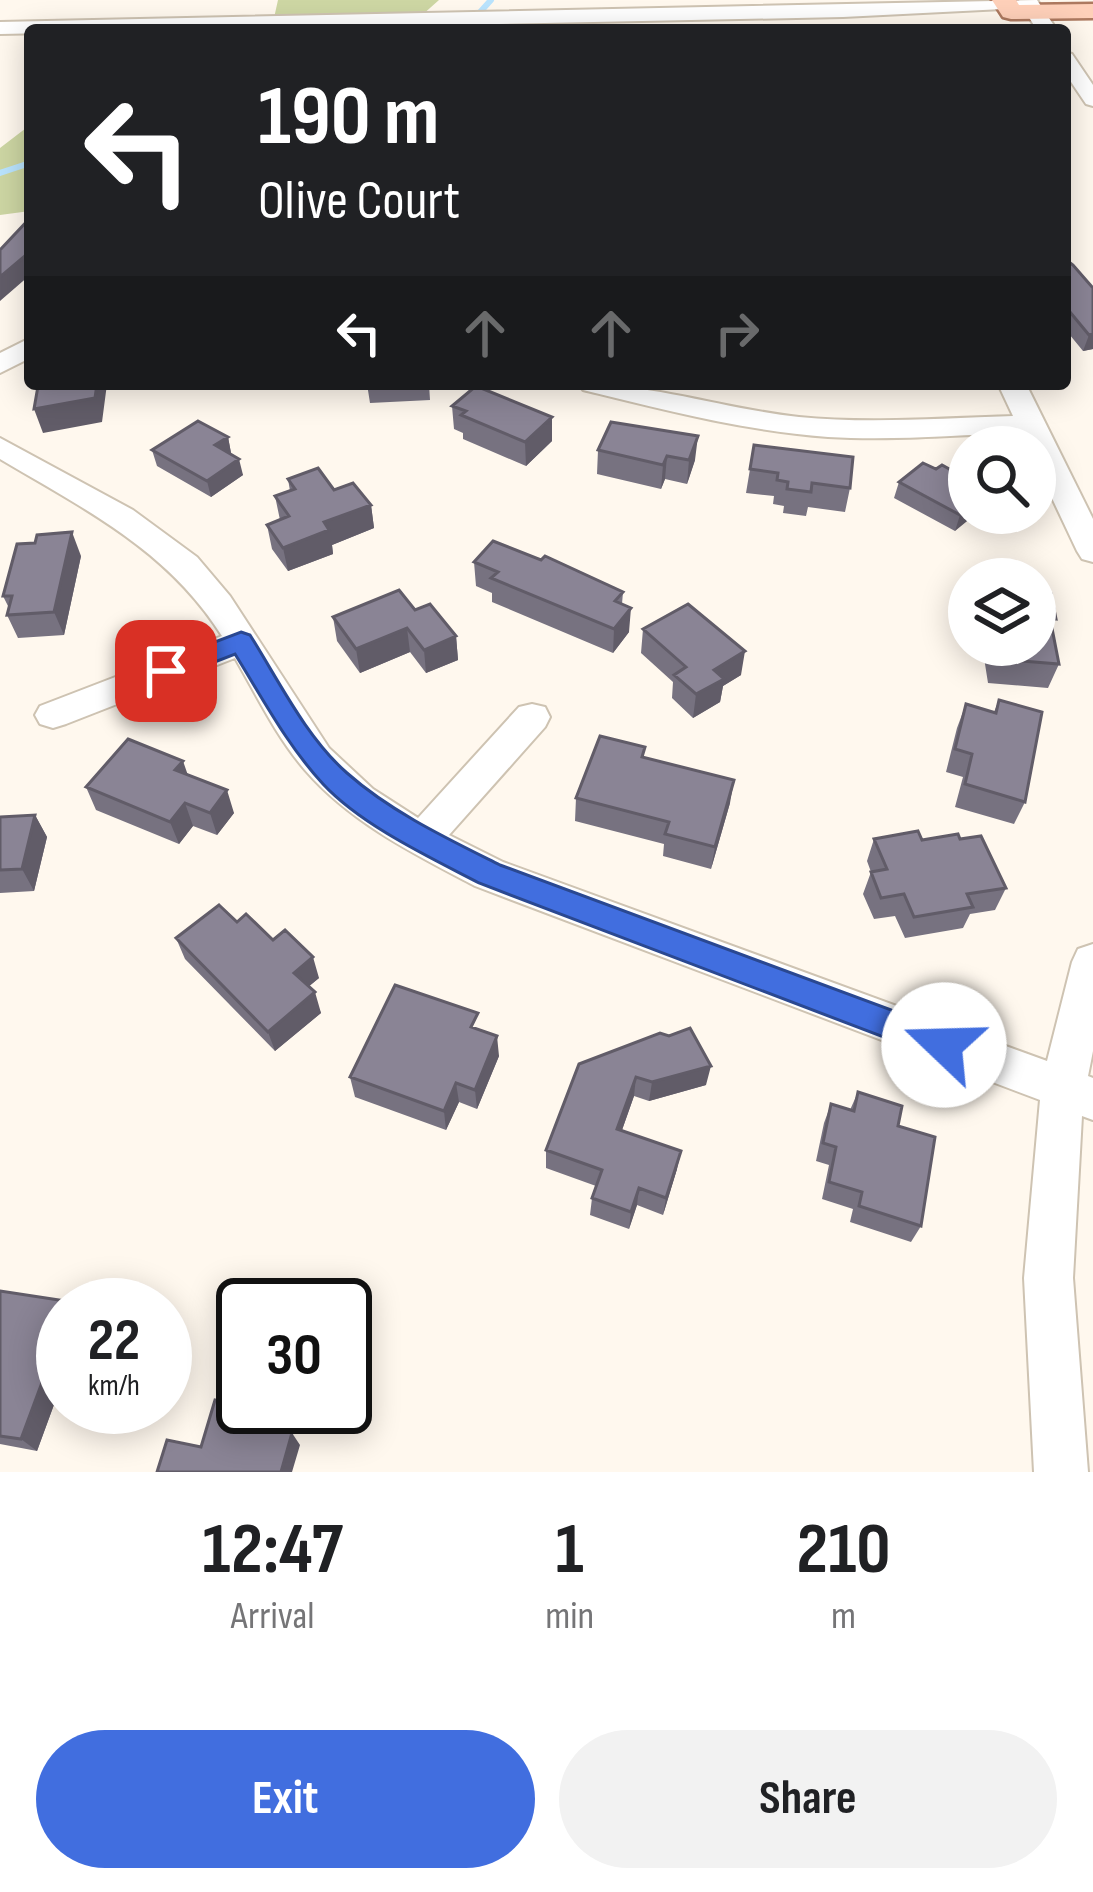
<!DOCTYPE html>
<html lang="en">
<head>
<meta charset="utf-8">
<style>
  body { margin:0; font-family:"Sofia Sans Condensed",sans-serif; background:#f2f2f2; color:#202124; height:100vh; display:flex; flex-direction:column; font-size:45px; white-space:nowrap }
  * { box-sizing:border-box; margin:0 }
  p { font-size:39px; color:#757577 }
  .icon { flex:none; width:66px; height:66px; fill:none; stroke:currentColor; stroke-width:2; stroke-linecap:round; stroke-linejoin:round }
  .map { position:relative; height:1472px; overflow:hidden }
  .side { display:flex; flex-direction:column; background:#fff; flex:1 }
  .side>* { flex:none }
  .guide { position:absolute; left:24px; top:24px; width:1047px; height:366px; border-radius:12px; box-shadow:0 6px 30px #0003; background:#202124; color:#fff; overflow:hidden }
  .buttons { position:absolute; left:948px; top:426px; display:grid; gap:24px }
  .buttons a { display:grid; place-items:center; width:108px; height:108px; border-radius:50%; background:#fff; box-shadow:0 6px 30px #0003; font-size:60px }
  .speed { position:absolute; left:36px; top:1278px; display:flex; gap:24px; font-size:60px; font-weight:700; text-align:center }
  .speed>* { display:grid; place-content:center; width:156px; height:156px; border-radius:50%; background:#fff; box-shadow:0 6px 30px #0003; line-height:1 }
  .speed small { font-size:30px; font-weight:400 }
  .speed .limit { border:6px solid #111; border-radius:18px; background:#fff; color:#111 }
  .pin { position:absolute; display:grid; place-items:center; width:102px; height:102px; color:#fff; margin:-51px; border-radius:24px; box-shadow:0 6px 18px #0006 }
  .me { position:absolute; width:132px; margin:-66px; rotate:291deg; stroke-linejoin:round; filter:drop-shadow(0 0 9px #0008) }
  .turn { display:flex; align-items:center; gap:42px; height:252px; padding:0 36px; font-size:54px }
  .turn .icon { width:156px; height:156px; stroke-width:2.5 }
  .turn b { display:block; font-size:84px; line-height:102px }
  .lanes { display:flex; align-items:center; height:114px; padding:0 36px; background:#0003; justify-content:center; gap:60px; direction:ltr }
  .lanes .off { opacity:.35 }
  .eta { display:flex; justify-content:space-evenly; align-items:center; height:204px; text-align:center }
  .eta b { font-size:72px; font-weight:700; line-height:84px }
  .primary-button { display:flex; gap:24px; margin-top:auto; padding:24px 36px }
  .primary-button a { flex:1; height:138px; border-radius:72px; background:#416edf; color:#fff; font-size:48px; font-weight:700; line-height:138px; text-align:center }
  .primary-button a+a { background:#f2f2f2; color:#202124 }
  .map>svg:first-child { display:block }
</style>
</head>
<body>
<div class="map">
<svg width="1093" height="1472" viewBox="0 0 1093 1472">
  <rect width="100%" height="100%" fill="#fff8ee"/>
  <path fill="#cdd6a3" d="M 278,0 L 439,0 L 421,16 L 274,18 Z
    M 30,125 L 30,211 L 0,215 L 0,148 Z"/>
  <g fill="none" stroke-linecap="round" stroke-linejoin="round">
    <path stroke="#b9e3fd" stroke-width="6" d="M 464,30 L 491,0
      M 0,173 L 30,163"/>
    <g stroke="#cec3b2" stroke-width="4">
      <path id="minor" d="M 1037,0 L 1057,30 L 1037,30 L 1023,8 L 843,17 L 0,34 L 0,22 Z
        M 1065,52 L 1072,54 L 1093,85 L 1093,106 L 1086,104 L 1065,73 Z
        M 30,338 L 30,358 L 0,373 L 0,353 Z
        M 579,384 C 654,384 725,409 799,417 C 870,424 942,418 1013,416 L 998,384 L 1026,384 L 1093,519 L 1093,562 L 1082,559 L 1077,551 L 1035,462 L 1035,447 L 1028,447 L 1021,433 C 957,435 892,441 828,437 C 745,431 664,410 583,390 Z
        M 0,438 L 133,510 L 197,557 L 230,596 L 329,748 L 373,789 L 418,818 L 519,707 L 532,704 L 545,707 L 550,717 L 545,727 L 449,835 L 503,862 L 1047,1061 L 1072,962 L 1078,949 L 1093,944 L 1093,1051 L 1088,1076 L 1093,1078 L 1093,1120 L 1082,1116 L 1073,1278 L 1088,1472 L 1034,1472 L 1024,1278 L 1040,1100 L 475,886 C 414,854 351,823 305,770 C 276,736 257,696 235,658 L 66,724 L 53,728 L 40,724 L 35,715 L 40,706 L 222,636 C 168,550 86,510 0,459 Z"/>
    </g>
    <g stroke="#ad795f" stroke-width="5">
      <path id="major" d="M 992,0 L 1016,0 L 1019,5 L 1093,4 L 1093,18 L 1011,19 L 1003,17 Z"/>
    </g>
    <use href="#minor" fill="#fff" fill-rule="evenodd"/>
    <use href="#major" fill="#fed0b9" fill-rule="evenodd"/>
  </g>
  <path fill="#777280" d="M 1065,259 L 1073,265 L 1093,349 L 1083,351 L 1065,329 Z
    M 367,384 L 429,384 L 430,400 L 370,403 Z
    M 452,406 L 552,441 L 526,466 L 463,439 L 463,433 L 454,429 Z
    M 611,422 L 695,460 L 687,484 L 665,479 L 661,489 L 597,474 L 598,450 Z
    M 228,437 L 231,453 L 230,454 L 243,475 L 211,497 L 157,466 L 152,450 Z
    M 754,445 L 850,488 L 845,512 L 808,507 L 806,516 L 783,513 L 784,506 L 773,504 L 774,496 L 746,493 Z
    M 288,479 L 334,490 L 371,505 L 374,528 L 332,545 L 333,554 L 288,571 L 272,549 L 267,525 L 280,520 L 275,496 L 290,491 Z
    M 899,482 L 969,513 L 955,531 L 894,498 Z
    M 81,556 L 64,635 L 18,638 L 7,615 L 9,608 L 3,596 Z
    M 474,562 L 623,592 L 622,604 L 629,632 L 613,653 L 492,602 L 492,593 L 476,586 Z
    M 1035,593 L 1056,619 L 1052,628 L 1059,664 L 1048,688 L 988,683 L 982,645 L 1035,645 Z
    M 415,610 L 456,636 L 458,660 L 426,673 L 410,652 L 360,673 L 337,641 L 333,617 Z
    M 643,629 L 741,675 L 723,686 L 720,702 L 693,718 L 672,698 L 673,682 L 641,653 Z
    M 999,700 L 1025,802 L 1014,824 L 955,807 L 963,777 L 946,772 L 957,728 L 966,704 L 994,712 Z
    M 644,757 L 730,803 L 711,869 L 663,856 L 664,844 L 575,821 L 576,798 Z
    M 187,774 L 234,813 L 217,835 L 193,826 L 179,844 L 96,810 L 86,787 Z
    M 35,815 L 47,837 L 34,891 L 0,893 L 0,817 Z
    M 874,839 L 960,839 L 1006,888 L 995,910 L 970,914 L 963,928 L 905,938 L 895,916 L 874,919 L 863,894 L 871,872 L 867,861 Z
    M 237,922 L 273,940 L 319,978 L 309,986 L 321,1013 L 275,1051 L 185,959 L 176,938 Z
    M 479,1030 L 499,1056 L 477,1109 L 459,1102 L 446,1130 L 355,1097 L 350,1077 Z
    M 579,1064 L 706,1085 L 649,1101 L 634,1096 L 622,1130 L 677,1169 L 663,1215 L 637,1205 L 629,1229 L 590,1215 L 592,1198 L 596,1186 L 546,1168 L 546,1150 Z
    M 858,1092 L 898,1126 L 921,1226 L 911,1242 L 850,1222 L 853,1209 L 822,1199 L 829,1165 L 816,1161 L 824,1123 L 831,1104 L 850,1110 Z
    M 0,1291 L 63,1305 L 63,1380 L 37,1451 L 0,1444 Z"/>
  <path fill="#615c68" d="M 26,255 L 30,268 L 30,275 L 0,301 L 0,277 Z
    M 1093,334 L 1093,349 L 1083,351 L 1089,335 Z
    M 97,384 L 107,384 L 102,422 L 43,433 L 34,409 Z
    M 552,417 L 552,441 L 526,466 L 525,442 Z
    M 698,436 L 695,460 L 687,484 L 689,460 Z
    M 228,437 L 231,453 L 219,462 L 215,445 Z
    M 667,456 L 665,479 L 661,489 L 663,465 Z
    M 239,459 L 243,475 L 211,497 L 207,481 Z
    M 371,505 L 374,528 L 332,545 L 333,554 L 288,571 L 283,548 L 324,522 Z
    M 969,508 L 969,513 L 977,513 L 955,531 L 960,515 Z
    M 72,532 L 81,556 L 64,635 L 54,612 Z
    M 631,608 L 629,632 L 613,653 L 614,629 Z
    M 407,628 L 410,652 L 360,673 L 356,649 Z
    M 456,636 L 458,660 L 426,673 L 424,650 Z
    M 745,651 L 741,675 L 723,686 L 720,702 L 693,718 L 696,694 L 714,670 Z
    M 183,761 L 191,784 L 175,770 Z
    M 734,780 L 730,803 L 711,869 L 715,847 Z
    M 227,790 L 234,813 L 217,835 L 210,813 Z
    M 185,803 L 193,826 L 179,844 L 170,822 Z
    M 35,815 L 47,837 L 34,891 L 22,869 Z
    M 313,957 L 319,978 L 301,993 L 294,973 Z
    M 315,992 L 321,1013 L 275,1051 L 268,1032 Z
    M 497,1036 L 499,1056 L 477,1109 L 475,1090 Z
    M 711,1066 L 706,1085 L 649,1101 L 652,1082 Z
    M 636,1077 L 634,1096 L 616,1147 L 617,1129 Z
    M 456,1083 L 459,1102 L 446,1130 L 444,1111 Z
    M 681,1151 L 677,1169 L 663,1215 L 666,1198 Z
    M 639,1188 L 637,1205 L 629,1229 L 631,1212 Z
    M 63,1326 L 63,1380 L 37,1451 L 21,1439 Z
    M 247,1407 L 257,1418 L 252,1436 L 243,1424 Z
    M 292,1433 L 300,1445 L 292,1472 L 281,1472 Z"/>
  <path fill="#8a8495" stroke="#615c68" stroke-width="3" d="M 30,218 L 30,256 L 26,255 L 0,277 L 0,250 Z
    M 1065,259 L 1073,265 L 1093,288 L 1093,334 L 1089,335 L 1065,306 Z
    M 56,384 L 97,384 L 95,398 L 34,409 L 38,386 Z
    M 476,386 L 552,417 L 525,442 L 461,415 L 466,411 L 452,406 Z
    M 198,421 L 228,437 L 215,445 L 239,459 L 207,481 L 152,450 Z
    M 611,422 L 698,436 L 689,460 L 667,456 L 663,465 L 598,450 Z
    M 754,445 L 853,457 L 850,488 L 812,483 L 811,492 L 787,489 L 788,482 L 777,480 L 778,473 L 750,469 Z
    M 923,463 L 936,469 L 942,465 L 969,480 L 969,508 L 960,515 L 899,482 Z
    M 318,468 L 334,490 L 353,483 L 371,505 L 324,522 L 329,530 L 283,548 L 267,525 L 289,516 L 275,496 L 295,489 L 288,479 Z
    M 72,532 L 54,612 L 7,615 L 12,596 L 3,596 L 17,544 L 35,543 L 37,535 Z
    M 493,541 L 541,560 L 545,556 L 623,592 L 615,601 L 631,608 L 614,629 L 491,578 L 498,572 L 474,562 Z
    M 399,590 L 415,610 L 430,604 L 456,636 L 424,650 L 407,628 L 356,649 L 333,617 Z
    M 1035,593 L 1051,594 L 1056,619 L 1050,618 L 1059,664 L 997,659 L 995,645 L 1035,645 Z
    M 688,604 L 745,651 L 714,670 L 724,679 L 696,694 L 674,675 L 686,667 L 643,629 Z
    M 999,700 L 1042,712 L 1025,802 L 965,784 L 972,754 L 955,749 L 966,704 L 996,713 Z
    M 600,736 L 645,747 L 642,757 L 734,780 L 715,847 L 665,834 L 669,822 L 576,798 Z
    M 128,739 L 183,761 L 175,770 L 227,790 L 210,813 L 185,803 L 170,822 L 86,787 Z
    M 35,815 L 22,869 L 0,870 L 0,817 Z
    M 918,831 L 922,840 L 958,834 L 960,839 L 981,836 L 1006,888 L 967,894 L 973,907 L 914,917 L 904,894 L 881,898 L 871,872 L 887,869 L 874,839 Z
    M 219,905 L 237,922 L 246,914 L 273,940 L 285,930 L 313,957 L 294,973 L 315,992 L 268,1032 L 176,938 Z
    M 395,985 L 478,1013 L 471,1027 L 497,1036 L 475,1090 L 456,1083 L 444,1111 L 350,1077 Z
    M 690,1028 L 711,1066 L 652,1082 L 636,1077 L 617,1129 L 681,1151 L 666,1198 L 639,1188 L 631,1212 L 592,1198 L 602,1170 L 546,1150 L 579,1064 L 660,1033 L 669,1036 Z
    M 858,1092 L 902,1106 L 898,1126 L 935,1137 L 921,1226 L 859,1206 L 862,1192 L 829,1182 L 836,1147 L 823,1143 L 831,1104 L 854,1111 Z
    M 0,1291 L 72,1302 L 71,1305 L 63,1305 L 63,1326 L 21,1439 L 0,1436 Z
    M 215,1400 L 247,1407 L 243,1424 L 292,1433 L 281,1472 L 157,1472 L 167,1440 L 201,1447 Z"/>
  <path fill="#416edf" stroke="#2a4891" stroke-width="3" d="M 241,632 L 250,635 C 279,681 306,737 347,773 C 391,812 448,839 500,865 L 956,1034 L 961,1045 L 956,1056 L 944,1060 L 479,883 C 429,857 361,825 323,784 C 287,745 263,699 235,654 L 166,681 L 153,671 L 157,664 Z"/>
</svg>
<div class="buttons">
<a><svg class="icon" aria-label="search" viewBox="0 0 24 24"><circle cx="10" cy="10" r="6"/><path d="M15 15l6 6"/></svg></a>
<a><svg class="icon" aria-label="layers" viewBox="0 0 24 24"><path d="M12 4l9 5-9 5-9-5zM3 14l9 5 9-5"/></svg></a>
</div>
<div class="speed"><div>22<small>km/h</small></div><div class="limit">30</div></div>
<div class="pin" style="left:166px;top:671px;background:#d93025"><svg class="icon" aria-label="arrive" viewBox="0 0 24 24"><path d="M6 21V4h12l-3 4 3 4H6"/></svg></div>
<svg class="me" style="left:944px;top:1045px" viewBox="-20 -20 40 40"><circle r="19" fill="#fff"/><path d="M0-13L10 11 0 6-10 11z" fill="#416edf"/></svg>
<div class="guide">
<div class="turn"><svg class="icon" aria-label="left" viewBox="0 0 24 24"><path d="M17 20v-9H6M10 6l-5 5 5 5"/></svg><div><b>190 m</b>Olive Court</div></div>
<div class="lanes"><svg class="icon" aria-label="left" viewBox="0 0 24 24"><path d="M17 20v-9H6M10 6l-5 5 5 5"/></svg><svg class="icon off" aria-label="ahead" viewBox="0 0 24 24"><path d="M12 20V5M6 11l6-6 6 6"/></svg><svg class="icon off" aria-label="ahead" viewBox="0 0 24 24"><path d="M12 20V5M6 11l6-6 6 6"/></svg><svg class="icon off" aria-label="right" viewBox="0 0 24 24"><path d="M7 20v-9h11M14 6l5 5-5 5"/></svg></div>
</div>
</div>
<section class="side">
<div class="eta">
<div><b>12:47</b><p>Arrival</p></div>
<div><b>1</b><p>min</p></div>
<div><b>210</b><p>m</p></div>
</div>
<div class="primary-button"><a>Exit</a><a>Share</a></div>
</section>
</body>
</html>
